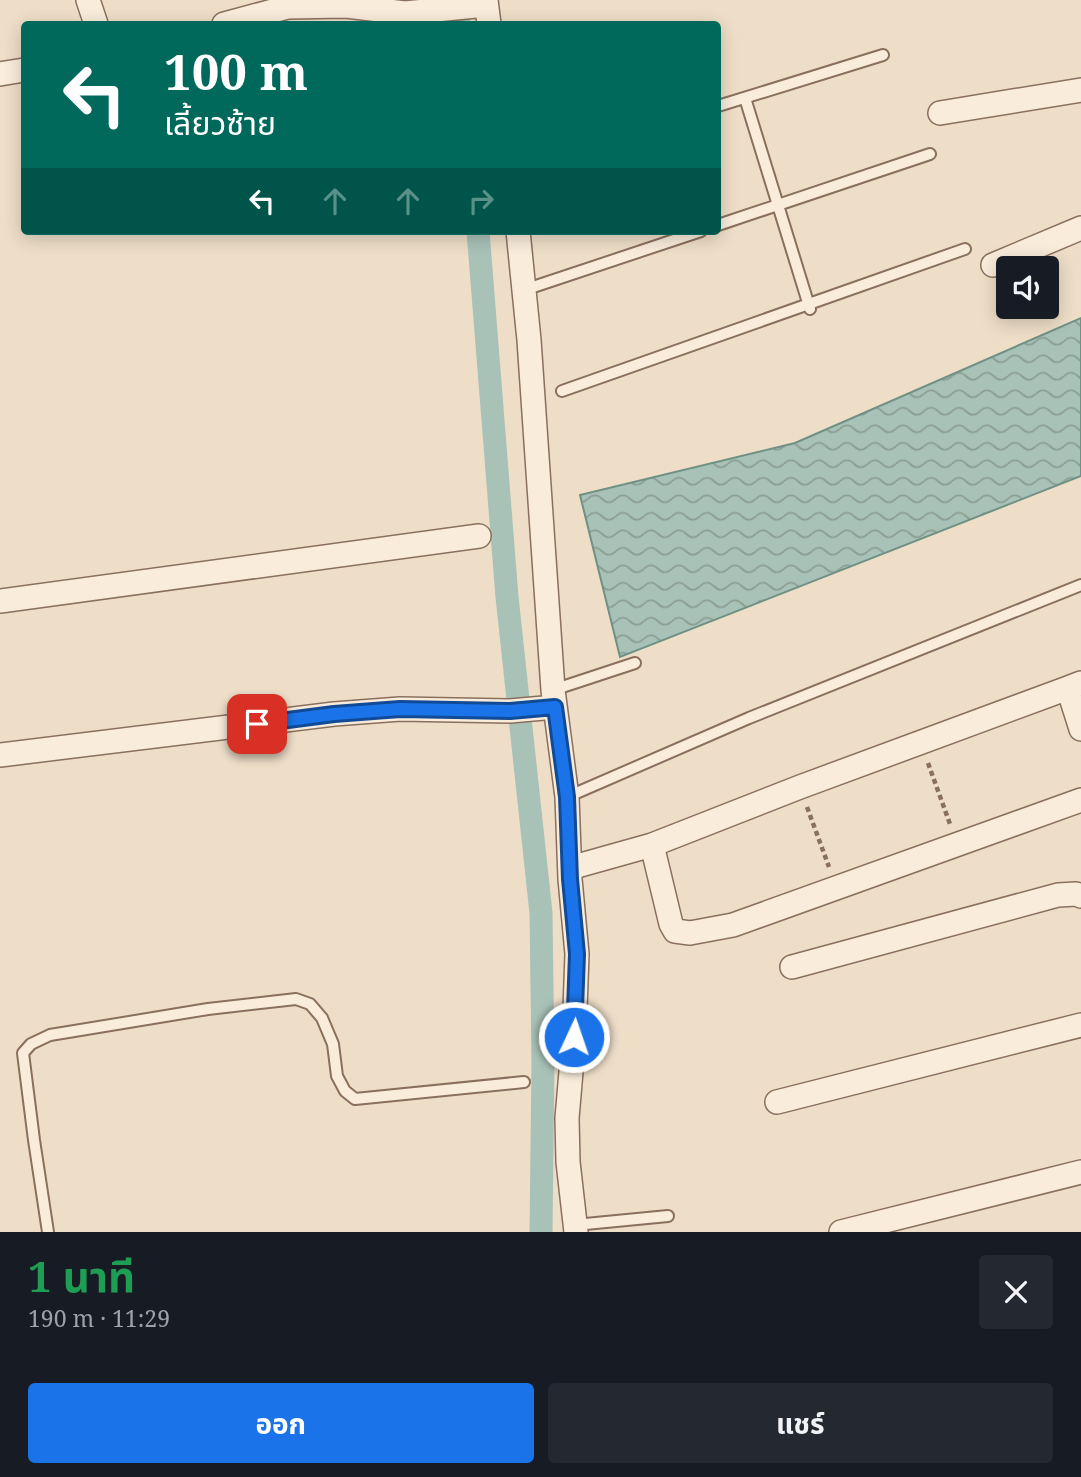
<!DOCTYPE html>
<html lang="th">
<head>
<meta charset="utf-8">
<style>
  body { margin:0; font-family:"Noto Serif","Noto Sans Thai",serif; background:#242831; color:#f1f3f6; height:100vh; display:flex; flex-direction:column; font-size:26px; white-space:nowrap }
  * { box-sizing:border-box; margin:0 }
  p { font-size:23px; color:#9ea1a6 }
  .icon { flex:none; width:38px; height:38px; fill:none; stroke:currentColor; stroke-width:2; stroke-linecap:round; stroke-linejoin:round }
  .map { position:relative; height:1232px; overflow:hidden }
  .panel { display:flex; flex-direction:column; background:#171b24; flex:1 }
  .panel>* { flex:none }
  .guide { position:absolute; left:21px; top:21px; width:700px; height:214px; border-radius:7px; box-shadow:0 4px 18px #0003; background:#00695c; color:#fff; overflow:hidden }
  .fabs { position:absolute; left:996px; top:256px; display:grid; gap:14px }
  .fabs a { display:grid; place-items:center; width:63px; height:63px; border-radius:7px; background:#171b24; box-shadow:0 4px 18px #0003; font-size:35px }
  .pin { position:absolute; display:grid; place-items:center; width:60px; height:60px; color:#fff; margin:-30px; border-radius:14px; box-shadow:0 4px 10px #0006 }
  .me { position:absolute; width:77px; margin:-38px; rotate:3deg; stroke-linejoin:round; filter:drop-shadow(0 0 5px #0008) }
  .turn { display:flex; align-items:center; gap:24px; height:147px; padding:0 28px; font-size:32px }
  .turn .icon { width:91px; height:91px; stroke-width:2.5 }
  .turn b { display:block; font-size:49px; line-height:60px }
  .lanes { display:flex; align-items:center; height:66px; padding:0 28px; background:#0003; justify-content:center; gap:35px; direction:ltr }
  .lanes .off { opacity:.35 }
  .round { display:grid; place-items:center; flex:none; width:74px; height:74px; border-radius:7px; background:#242831 }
  .overview { display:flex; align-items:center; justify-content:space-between; height:119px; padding:0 28px }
  h1 { font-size:42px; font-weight:700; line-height:52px; color:#1e9e55 }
  .action { display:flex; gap:14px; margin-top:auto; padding:14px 28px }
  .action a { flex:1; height:80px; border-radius:7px; background:#1a73e8; color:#fff; font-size:28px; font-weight:700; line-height:80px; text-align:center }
  .action a+a { background:#242831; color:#f1f3f6 }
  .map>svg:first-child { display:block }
</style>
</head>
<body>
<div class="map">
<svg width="1081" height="1232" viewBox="0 0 1081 1232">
  <defs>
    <pattern id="water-waves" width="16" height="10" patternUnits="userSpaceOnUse" patternTransform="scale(1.75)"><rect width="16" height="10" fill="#a9c2b7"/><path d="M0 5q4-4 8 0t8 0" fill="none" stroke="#8b9e94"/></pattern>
  </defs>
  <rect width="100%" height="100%" fill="#eedec8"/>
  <path fill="url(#water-waves)" stroke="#6f9184" stroke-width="2" d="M 1081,318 L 1081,476 L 620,657 L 580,495 L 795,443 Z"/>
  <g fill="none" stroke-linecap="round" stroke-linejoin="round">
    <path stroke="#a9c2b7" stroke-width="23" d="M 457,0 L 459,24
      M 478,231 L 507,597 L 541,913 L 543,1062 L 541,1232"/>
    <g stroke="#8a6f5d" stroke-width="14">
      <path id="lane" d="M 745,98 L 810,309
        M 718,106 L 883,55
        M 718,225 L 930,154
        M 524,290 L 701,231
        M 562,391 L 965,249
        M 553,690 L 635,663
        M 567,797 L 749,718 L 1081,585
        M 575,1225 L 668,1216
        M 48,1232 L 34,1140 L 23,1053 L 31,1044 L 50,1035 L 208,1009 L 296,999 L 310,1004 L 322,1018 L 333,1044 L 337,1076 L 345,1091 L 355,1099 L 524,1082"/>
    </g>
    <g stroke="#8a6f5d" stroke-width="26">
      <path id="street" d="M 88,0 L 96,24
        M 486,0 L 489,24
        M 224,24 L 288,7 L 346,6 L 405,13 L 486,5
        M 0,74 L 24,70
        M 940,113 L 1081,90
        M 518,231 L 529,340 L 553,690 L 567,797 L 570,879 L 577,954 L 574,1037 L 567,1118 L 568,1162 L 576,1232
        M 993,265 L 1081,228
        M 0,601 L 479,536
        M 1081,683 L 1068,688 L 1081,729
        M 0,755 L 334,714 L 400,709 L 510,711 L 555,707
        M 652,845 L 800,787 L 1068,688
        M 570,868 L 652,845 L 671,924 L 675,931 L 690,933 L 733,925 L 1081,800
        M 792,967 L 1058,895 L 1076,894 L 1081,896
        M 777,1102 L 1081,1025
        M 841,1232 L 1081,1172"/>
    </g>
    <path stroke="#8a6f5d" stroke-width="4.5" stroke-dasharray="5 3.5" stroke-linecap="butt" d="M 928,763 L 950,824
      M 807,807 L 829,867"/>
    <use href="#lane" stroke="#f9ecdb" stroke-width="10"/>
    <use href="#street" stroke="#f9ecdb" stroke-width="23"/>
  </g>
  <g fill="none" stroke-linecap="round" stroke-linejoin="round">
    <g stroke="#114b97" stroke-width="18">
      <path id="route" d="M 257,724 L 334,714 L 400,709 L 510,711 L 555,707 L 567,797 L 570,879 L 577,954 L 574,1037"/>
    </g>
    <use href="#route" stroke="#1a73e8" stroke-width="12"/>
  </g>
</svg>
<div class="fabs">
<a><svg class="icon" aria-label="sound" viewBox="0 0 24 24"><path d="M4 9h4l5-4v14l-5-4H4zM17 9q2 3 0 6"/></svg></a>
</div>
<div class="pin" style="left:257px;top:724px;background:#d93025"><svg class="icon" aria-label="arrive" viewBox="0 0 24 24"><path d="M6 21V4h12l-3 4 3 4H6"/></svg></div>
<svg class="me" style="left:574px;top:1037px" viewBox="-20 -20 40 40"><circle r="17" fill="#1a73e8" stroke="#fff" stroke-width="3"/><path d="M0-11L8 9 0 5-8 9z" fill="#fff"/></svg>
<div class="guide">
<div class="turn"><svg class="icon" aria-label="left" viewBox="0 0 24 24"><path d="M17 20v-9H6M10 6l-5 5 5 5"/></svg><div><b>100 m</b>เลี้ยวซ้าย</div></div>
<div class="lanes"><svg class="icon" aria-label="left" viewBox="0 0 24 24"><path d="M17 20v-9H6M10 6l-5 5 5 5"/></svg><svg class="icon off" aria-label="ahead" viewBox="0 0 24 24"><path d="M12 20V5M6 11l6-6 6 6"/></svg><svg class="icon off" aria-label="ahead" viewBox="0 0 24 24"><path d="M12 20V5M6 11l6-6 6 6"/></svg><svg class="icon off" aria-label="right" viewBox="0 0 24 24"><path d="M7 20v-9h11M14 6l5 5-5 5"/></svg></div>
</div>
</div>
<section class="panel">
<div class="overview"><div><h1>1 นาที</h1><p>190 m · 11:29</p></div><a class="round"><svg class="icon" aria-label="close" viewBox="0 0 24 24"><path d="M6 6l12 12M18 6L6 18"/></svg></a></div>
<div class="action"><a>ออก</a><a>แชร์</a></div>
</section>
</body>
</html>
